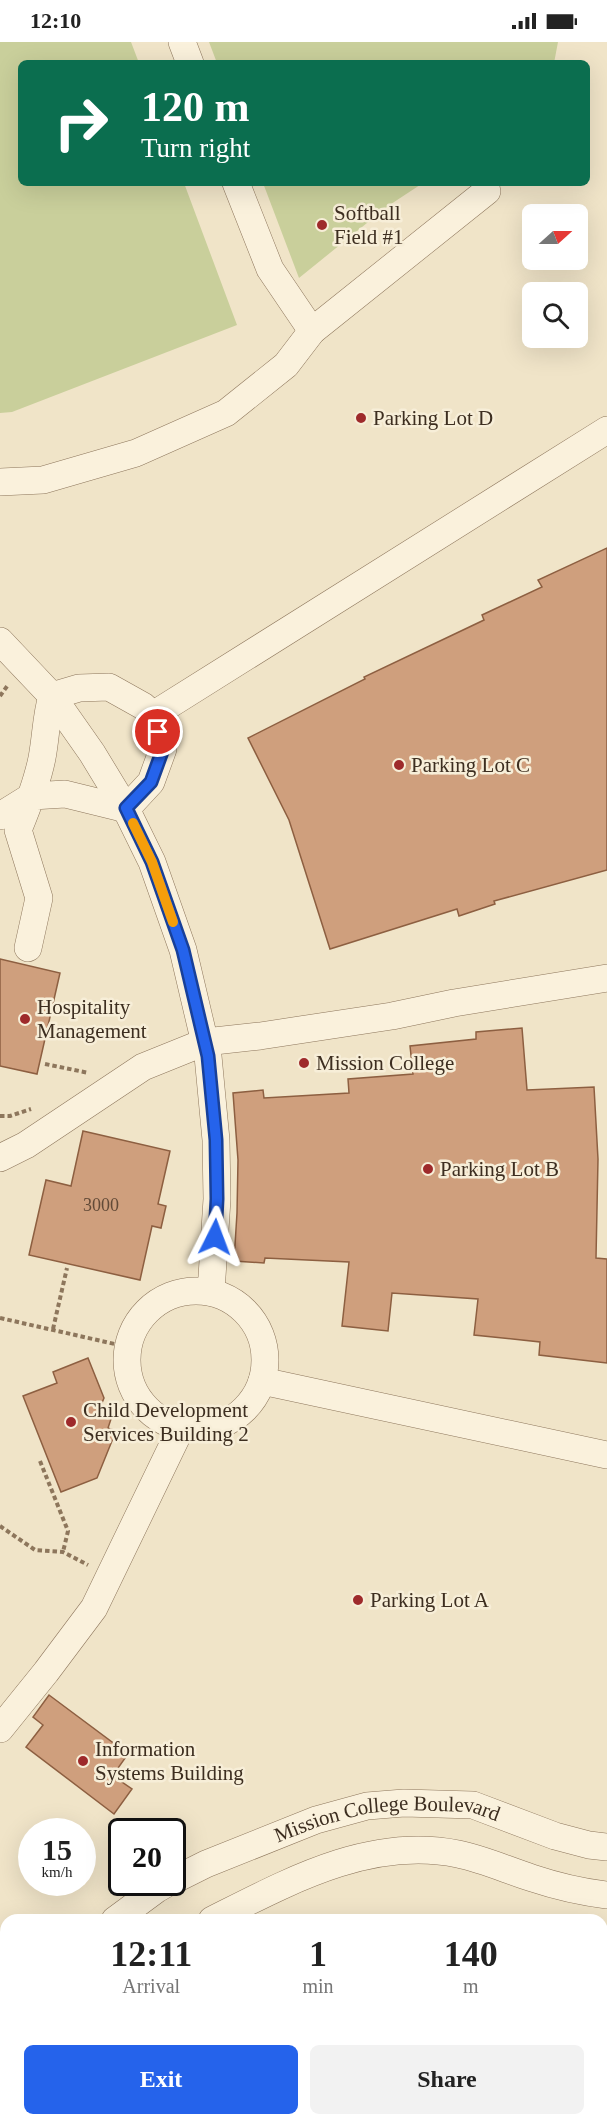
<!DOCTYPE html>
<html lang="en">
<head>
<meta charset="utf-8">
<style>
  body { margin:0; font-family:"Times New Roman",serif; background:#f2f2f2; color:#222; height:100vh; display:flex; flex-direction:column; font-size:22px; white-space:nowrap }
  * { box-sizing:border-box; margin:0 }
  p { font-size:20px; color:#767676 }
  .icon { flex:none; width:33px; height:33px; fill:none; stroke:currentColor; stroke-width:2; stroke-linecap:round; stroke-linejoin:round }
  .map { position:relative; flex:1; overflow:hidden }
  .side { position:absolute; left:0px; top:1872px; width:608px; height:212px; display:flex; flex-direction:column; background:#fff; border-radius:18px 18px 0 0; box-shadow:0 6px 24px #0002 }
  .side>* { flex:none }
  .hud { position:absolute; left:18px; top:18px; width:572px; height:126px; border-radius:9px; box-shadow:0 6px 24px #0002; background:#0b6e4f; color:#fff; overflow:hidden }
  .needle { width:39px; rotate:69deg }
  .fabs { position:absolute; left:522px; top:162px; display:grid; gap:12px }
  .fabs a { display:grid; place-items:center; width:66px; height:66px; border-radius:9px; background:#fff; box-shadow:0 6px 24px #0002; font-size:30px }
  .speed { position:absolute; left:18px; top:1776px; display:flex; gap:12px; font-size:30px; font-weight:700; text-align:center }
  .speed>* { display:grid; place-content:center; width:78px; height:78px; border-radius:50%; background:#fff; box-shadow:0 6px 24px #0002; line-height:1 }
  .speed small { font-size:15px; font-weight:400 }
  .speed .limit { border:3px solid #111; border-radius:9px; background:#fff; color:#111 }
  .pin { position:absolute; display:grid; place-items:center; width:51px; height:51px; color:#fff; margin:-26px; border:3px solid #fff; border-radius:50%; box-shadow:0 2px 6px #0007 }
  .me { position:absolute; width:66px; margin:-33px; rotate:3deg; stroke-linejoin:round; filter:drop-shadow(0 0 4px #0008) }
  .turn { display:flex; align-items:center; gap:21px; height:126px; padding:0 24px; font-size:27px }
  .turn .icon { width:78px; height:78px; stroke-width:2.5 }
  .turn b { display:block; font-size:42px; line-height:51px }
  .eta { display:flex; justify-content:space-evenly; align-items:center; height:102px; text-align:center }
  .eta b { font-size:36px; font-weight:600; line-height:42px }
  .primary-button { display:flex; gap:12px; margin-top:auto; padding:12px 24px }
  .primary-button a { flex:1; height:69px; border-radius:9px; background:#2563eb; color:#fff; font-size:24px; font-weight:600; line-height:69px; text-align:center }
  .primary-button a+a { background:#f2f2f2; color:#222 }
  .status { display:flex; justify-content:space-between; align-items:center; height:42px; padding:0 30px; background:#fff; direction:ltr }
  .status svg { height:16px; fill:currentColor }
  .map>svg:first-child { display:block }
</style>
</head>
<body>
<div class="status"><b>12:10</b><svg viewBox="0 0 49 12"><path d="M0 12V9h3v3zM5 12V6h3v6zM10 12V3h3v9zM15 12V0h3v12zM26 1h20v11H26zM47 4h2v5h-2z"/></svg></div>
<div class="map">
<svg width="607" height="2083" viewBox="0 0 607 2083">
  <rect width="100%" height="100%" fill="#f0e4c8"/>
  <path fill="#c9cf9b" d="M 0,0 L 131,0 L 139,21 L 21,21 L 21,141 L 184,141 L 237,283 L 12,370 L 0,371 Z
    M 209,0 L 558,0 L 554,21 L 217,21 Z
    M 263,141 L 423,141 L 388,164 L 299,236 Z"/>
  <path fill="#cf9f7d" stroke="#8d5f41" stroke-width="1.5" d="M 607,506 L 607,828 L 494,859 L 495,862 L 459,874 L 457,867 L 330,907 L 289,778 L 248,696 L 365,637 L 364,635 L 484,578 L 482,573 L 542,545 L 538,538 Z
    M 0,917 L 60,931 L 37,1032 L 0,1024 Z
    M 522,986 L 527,1048 L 594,1045 L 598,1117 L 596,1216 L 607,1217 L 607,1321 L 539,1313 L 540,1300 L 474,1293 L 478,1257 L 392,1251 L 388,1289 L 342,1284 L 349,1220 L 265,1216 L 264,1221 L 234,1219 L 237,1171 L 238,1118 L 233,1051 L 263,1048 L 264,1056 L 349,1051 L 348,1037 L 413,1032 L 410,1004 L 476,997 L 476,990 Z
    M 83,1089 L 170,1109 L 158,1162 L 166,1164 L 161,1186 L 152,1184 L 140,1238 L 29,1213 L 46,1138 L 71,1144 Z
    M 88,1316 L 104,1356 L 99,1368 L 112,1374 L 108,1386 L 116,1389 L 97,1436 L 61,1450 L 23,1354 L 57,1341 L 53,1330 Z
    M 49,1653 L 128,1712 L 118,1726 L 127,1733 L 122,1740 L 132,1747 L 114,1772 L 26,1705 L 43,1683 L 33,1675 Z"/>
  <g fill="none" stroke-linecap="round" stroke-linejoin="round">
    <g stroke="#8d765c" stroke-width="28">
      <g id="minor">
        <path d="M 182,0 L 190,21"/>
        <path d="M 236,141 L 270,227 L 312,289"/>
        <path d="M 0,440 L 43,438 L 136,411 L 226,371 L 286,323 L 312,289 L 487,149"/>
        <path d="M 0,599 L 52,654 L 92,711 L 126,767 L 152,820 L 183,908 L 208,1014 L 216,1098 L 217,1157 L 211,1250"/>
        <path d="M 153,673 L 607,388"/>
        <path d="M 0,774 L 32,754 L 65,752 L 126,767 L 151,740 L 163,707 L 153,673 L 143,664 L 109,645 L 79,646 L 52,654 C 46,674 46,695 42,716 C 37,741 28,764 18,788 L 39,856 L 28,906"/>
        <path d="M 0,1116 L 26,1103 L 143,1025 L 205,1000 L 260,994 L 392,974 L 454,961 L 607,936"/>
        <circle cx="196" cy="1318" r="69"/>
        <path d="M 262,1339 L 607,1413"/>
        <path d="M 0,1687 L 46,1630 L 94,1566 L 181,1386"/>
        <path id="s1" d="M 172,1839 L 206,1822 L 316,1778 L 367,1764 L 404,1761 L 473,1763 L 555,1794 L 589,1803 L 607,1805"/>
        <path d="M 115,1878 L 157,1847 L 169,1840"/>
        <path d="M 212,1878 C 288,1840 370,1794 458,1812 C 483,1817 507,1828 532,1836 C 556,1844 581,1850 607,1853"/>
        <path d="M 0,1976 L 6,1984"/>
        <path d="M 0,2037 L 6,2031"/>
        <path d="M 0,2065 L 6,2073"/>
        <path d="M 82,2078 L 87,2083"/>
      </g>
    </g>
    <path stroke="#8d765c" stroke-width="4" stroke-dasharray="4.5 3" stroke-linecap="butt" d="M 0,654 L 8,643
      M 45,1022 L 89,1031
      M 0,1074 L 10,1074 L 31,1067
      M 0,1276 L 128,1305
      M 53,1287 L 67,1226
      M 40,1419 L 68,1489 L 63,1510
      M 0,1484 L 35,1508 L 63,1510 L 88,1523"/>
    <use href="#minor" stroke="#faf1dc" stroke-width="27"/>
  </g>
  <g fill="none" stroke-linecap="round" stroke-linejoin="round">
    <g stroke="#184099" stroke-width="15">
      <path id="route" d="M 158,690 L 163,707 L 151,740 L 126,766 L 152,820 L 183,908 L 208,1014 L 216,1098 L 217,1157 L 215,1195"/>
    </g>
    <use href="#route" stroke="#2563eb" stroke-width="10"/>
    <path stroke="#f59e0b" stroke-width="10" d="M 133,781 L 152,820 L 173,880"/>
  </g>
  <g fill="#9e2a2b" stroke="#f7eed8" stroke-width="2">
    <circle cx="322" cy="183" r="6"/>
    <circle cx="361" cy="376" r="6"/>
    <circle cx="399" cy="723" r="6"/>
    <circle cx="25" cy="977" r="6"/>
    <circle cx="304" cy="1021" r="6"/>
    <circle cx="428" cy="1127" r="6"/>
    <circle cx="71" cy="1380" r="6"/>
    <circle cx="358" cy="1558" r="6"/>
    <circle cx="83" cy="1719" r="6"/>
  </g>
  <g text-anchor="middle" stroke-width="5" stroke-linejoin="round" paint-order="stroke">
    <g font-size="18" fill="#624a37">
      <text x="101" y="1169">3000</text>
    </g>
    <g font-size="21" fill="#3d2e20" stroke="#f7eed8" text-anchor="start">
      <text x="334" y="178">Softball<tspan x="334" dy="24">Field #1</tspan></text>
      <text x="373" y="383">Parking Lot D</text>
      <text x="411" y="730">Parking Lot C</text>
      <text x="37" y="972">Hospitality<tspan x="37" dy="24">Management</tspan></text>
      <text x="316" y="1028">Mission College</text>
      <text x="440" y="1134">Parking Lot B</text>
      <text x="83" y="1375">Child Development<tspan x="83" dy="24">Services Building 2</tspan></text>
      <text x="370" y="1565">Parking Lot A</text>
      <text x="95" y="1714">Information<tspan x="95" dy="24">Systems Building</tspan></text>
    </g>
    <g font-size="21" fill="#3d2e20" stroke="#f7eed8">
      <text dy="7" stroke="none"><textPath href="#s1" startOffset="228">Mission College Boulevard</textPath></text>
    </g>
  </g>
</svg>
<div class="fabs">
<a><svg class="needle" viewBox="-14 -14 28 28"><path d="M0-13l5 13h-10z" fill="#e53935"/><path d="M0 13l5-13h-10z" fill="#767676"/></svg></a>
<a><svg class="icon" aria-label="search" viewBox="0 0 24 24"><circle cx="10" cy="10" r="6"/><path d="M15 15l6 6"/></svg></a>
</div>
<div class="speed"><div>15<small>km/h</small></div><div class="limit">20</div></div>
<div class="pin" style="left:158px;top:690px;background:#d93025"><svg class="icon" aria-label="arrive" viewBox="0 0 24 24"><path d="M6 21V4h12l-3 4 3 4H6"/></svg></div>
<svg class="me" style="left:215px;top:1195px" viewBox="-20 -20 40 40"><path d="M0-17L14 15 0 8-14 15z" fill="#2563eb" stroke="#fff" stroke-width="4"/></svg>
<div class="hud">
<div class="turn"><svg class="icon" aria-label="right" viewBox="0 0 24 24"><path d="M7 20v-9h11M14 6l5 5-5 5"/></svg><div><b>120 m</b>Turn right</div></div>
</div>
<section class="side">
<div class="eta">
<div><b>12:11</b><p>Arrival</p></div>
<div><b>1</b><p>min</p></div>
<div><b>140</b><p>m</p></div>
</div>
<div class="primary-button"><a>Exit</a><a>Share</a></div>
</section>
</div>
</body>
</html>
